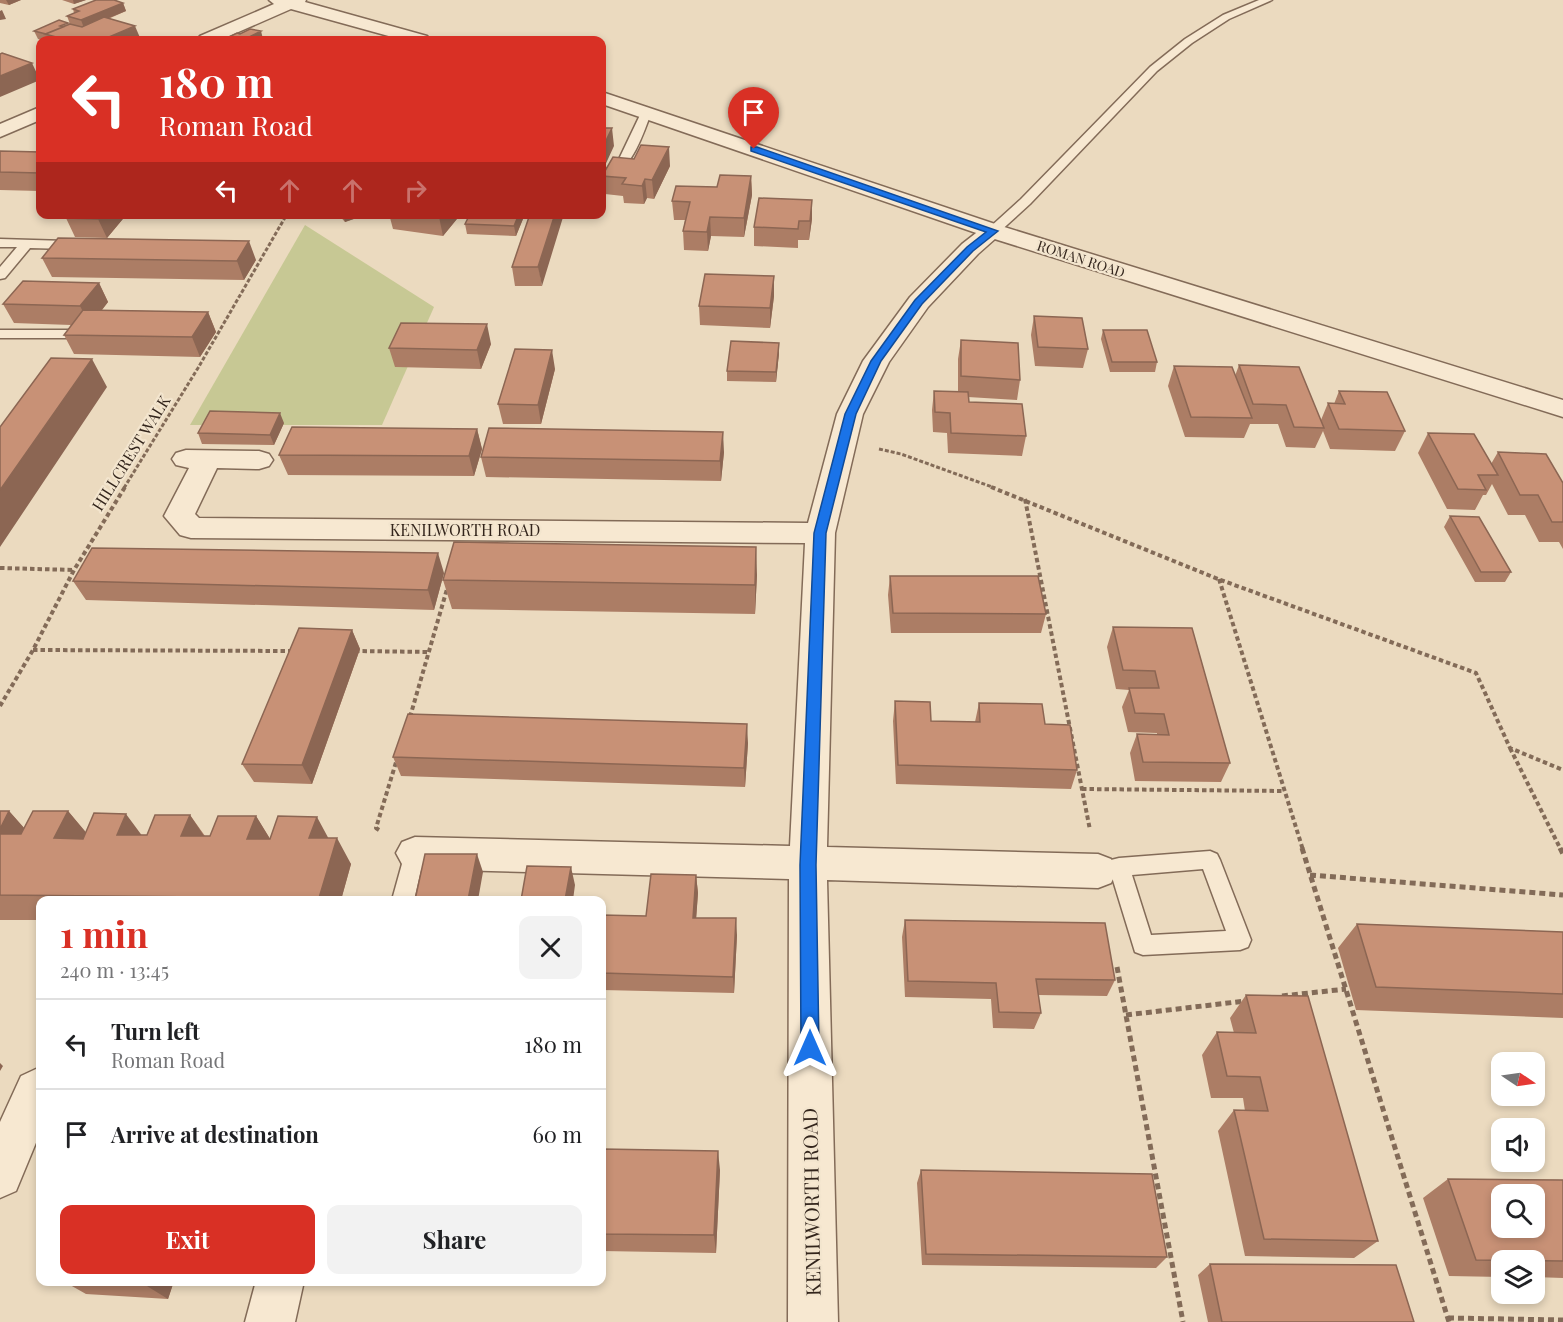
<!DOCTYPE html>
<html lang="en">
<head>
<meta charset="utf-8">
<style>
  body { margin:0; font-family:"Playfair Display",serif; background:#f2f2f2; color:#202124; height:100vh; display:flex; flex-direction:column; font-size:22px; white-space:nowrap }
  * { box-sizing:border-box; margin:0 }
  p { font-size:20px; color:#757577 }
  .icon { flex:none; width:33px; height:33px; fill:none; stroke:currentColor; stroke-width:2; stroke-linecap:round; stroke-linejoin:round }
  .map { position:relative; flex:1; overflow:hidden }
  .details { position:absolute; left:36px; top:896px; width:570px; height:390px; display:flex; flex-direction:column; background:#fff; border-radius:12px; box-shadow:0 3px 9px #0003 }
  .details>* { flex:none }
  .top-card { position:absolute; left:36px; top:36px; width:570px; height:183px; border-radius:12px; box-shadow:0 3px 9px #0003; background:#d93025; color:#fff; overflow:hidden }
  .needle { width:39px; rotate:103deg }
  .buttons { position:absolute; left:1491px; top:1052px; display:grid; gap:12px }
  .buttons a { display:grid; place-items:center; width:54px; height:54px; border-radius:12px; background:#fff; box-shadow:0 3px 9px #0003; font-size:30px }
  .pin { position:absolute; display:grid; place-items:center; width:51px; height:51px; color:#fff; margin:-62px -26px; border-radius:50% 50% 50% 0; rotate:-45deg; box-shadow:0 0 6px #0007 }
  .pin .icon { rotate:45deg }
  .me { position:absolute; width:66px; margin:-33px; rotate:0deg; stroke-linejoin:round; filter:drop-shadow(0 0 4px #0008) }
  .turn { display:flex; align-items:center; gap:21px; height:126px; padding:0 24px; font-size:27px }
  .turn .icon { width:78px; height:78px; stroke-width:2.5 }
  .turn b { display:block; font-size:42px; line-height:51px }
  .lanes { display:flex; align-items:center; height:57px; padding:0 24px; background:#0003; justify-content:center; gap:30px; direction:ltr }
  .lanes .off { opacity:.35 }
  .round { display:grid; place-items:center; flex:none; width:63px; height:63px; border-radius:12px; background:#f2f2f2 }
  .head { display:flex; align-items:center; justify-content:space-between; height:102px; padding:0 24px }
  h1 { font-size:36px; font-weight:700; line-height:45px; color:#d93025 }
  .primary-button { display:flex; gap:12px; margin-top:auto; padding:12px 24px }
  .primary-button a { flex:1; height:69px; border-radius:12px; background:#d93025; color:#fff; font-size:24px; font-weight:700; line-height:69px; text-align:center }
  .primary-button a+a { background:#f2f2f2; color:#202124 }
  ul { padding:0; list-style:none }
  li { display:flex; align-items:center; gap:18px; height:90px; padding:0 24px; border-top:2px solid #e0e0e0 }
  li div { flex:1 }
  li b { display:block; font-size:22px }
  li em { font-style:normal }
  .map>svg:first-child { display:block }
</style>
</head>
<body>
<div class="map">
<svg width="1563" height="1322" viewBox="0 0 1563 1322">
  <rect width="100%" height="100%" fill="#ebdabf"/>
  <path fill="#c7c894" d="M 305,225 L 434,307 L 382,425 L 190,425 Z"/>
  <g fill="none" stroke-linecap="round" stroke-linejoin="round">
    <g stroke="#836b58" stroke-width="3">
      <path id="service" d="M 1259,0 L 1272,0 L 1229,19 L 1192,43 L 1157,71 L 1030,204 L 997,234 L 989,234 L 989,228 L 1021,199 L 1150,67 L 1185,39 L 1223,15 Z
        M 646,110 L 651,113 C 642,137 630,175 602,181 L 602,173 L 620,157 L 641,113 Z
        M 0,239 L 67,241 L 73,245 L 67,249 L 30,248 L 5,278 L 0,279 L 0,267 L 17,247 L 0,247 Z
        M 0,330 L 78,330 L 85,334 L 78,338 L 0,338 Z
        M 415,844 L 422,847 L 425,853 L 414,900 L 392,900 L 405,853 L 408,847 Z
        M 1210,851 L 1217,854 L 1220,860 L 1251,940 L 1248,947 L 1240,950 L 1143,955 L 1135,952 L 1112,877 L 1098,880 L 1091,877 L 1088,871 L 1091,865 L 1119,858 ZM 1203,869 L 1226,931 L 1151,935 L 1132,875 Z"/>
    </g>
    <g stroke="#836b58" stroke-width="3">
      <path id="minor" d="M 993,224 L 1001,226 L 1004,231 L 978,254 L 928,307 L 889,362 L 863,414 L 835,533 L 827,847 L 1098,854 L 1111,859 L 1117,871 L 1111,883 L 1098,888 L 827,880 L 838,1322 L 788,1322 L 789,879 L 415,869 L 402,864 L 396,853 L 402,842 L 415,837 L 790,846 L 805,543 L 191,538 L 180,535 L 164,516 L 189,468 L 176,465 L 172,459 L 176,453 L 186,450 L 259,451 L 269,454 L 273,460 L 269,466 L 259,469 L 217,468 L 195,514 L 199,518 L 808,523 L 837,414 L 863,361 L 910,297 L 962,244 L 985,226 Z
        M 36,1069 L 40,1071 L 40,1133 L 16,1191 L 0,1198 L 0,1122 L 21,1076 Z
        M 256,1281 L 304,1281 L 295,1322 L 245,1322 Z"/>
    </g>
    <g stroke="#836b58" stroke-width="3">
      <path id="tertiary" d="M 269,0 L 306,0 L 305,2 L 427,36 L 430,40 L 403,40 L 291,9 L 220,40 L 197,40 L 200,36 L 274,4 Z
        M 602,92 L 1001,226 L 1563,400 L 1563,417 L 985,236 L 602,104 Z
        M 40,107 L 40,120 L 0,137 L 0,124 Z"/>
    </g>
    <path stroke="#836b58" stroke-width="3" stroke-dasharray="4 2" stroke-linecap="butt" d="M 879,449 L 901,454 L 995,488
      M 124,488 L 198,368 L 287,214"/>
    <path stroke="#836b58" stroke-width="4" stroke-dasharray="4.5 3" stroke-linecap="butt" d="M 991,487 L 1218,579 L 1476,673 L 1510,748 L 1563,770
      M 1025,499 L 1090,830
      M 0,568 L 74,570
      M 1219,579 L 1303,850
      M 33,650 L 293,651
      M 355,651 L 430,652
      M 0,706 L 33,650 L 74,570 L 125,487
      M 410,717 L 447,589
      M 1510,748 L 1561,850
      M 1082,789 L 1284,791
      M 379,830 L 376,828 L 397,759"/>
    <path stroke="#836b58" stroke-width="5" stroke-dasharray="6 4" stroke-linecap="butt" d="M 1302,848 L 1449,1322
      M 1560,848 L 1563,854
      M 1310,875 L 1563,895
      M 1117,967 L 1183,1322
      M 1282,996 L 1346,989
      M 1126,1015 L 1245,1001
      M 1448,1318 L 1563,1320"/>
    <use href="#service" fill="#f7e8d1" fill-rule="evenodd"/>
    <use href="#minor" fill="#f7e8d1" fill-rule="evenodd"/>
    <use href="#tertiary" fill="#f7e8d1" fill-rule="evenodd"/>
  </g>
  <path fill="#ac7d65" d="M 0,0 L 21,0 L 9,5 L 0,3 Z
    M 62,0 L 86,0 L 74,4 Z
    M 123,3 L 126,11 L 108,19 L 141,40 L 42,40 L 38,39 L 34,31 L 70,24 L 67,16 L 74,13 L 73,9 Z
    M 0,151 L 40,152 L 40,191 L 0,190 Z
    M 670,166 L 654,199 L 647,198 L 644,204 L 624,203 L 623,196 L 605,194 L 602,176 Z
    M 751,176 L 752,195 L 744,237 L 711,236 L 708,251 L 684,250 L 683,231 L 685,220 L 674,220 L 672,201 Z
    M 812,200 L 812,219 L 809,240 L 798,240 L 798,248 L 754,246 L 754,227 Z
    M 69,214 L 127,214 L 107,238 L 75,237 L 66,218 Z
    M 338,214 L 368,214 L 345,222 Z
    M 389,214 L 461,214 L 443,236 L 393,229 Z
    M 470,214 L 525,214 L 516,236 L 467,234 L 465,224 Z
    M 530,214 L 542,286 L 515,286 L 512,267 Z
    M 42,258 L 256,260 L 244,280 L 52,277 Z
    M 774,276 L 774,296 L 770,328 L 700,325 L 699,306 Z
    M 99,283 L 108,302 L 102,310 L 208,312 L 216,332 L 200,357 L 74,354 L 64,335 L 71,325 L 14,323 L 3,304 Z
    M 1034,316 L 1088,349 L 1083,368 L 1035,366 L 1031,335 Z
    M 1103,330 L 1157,362 L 1155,372 L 1110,372 L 1101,339 Z
    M 961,340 L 1020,380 L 1017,400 L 968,397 L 969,402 L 1026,436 L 1022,456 L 948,453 L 947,433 L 933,432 L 932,410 L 934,391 L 958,392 L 958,359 Z
    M 491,344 L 481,369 L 395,367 L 389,348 Z
    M 779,353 L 776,382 L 727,381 L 727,371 Z
    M 1239,365 L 1321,420 L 1328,403 L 1334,404 L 1339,391 L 1405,431 L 1395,451 L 1330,449 L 1323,431 L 1315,448 L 1286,447 L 1278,424 L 1250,424 L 1244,438 L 1185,437 L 1168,386 L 1174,366 L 1235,376 Z
    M 555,369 L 541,424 L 503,424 L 498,404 Z
    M 284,423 L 274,445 L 202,444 L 198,433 Z
    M 477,429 L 482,449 L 474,476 L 288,475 L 279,455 Z
    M 1428,433 L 1491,464 L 1498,452 L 1563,483 L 1563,549 L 1559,542 L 1539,542 L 1525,515 L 1508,515 L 1492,484 L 1486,495 L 1483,495 L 1475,510 L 1447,509 L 1418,453 Z
    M 724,452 L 721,481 L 486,477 L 481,457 Z
    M 1450,516 L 1511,572 L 1505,582 L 1475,582 L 1444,527 Z
    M 444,573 L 434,610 L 86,600 L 73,581 Z
    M 757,575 L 755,614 L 452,609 L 443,580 Z
    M 890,576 L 1046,614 L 1041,633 L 891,633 L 888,595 Z
    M 1113,627 L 1192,628 L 1230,763 L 1221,782 L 1135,781 L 1130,753 L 1137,734 L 1157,735 L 1157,733 L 1128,732 L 1122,707 L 1129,690 L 1116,689 L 1107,647 Z
    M 352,630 L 360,649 L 312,784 L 254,782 L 242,764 Z
    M 895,701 L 931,721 L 975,722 L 979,703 L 1045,724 L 1077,770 L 1071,789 L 896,784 L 893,721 Z
    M 748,743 L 745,787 L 401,776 L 393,757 Z
    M 0,811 L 9,811 L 24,828 L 68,811 L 85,832 L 142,835 L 147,835 L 190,815 L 205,836 L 210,836 L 256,816 L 270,839 L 328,838 L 351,864 L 341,900 L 40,900 L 40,920 L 0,920 Z
    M 696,875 L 698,893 L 696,918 L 737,935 L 734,993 L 602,990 L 602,915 L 646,916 Z
    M 905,920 L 1115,980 L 1107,996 L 1038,995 L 1041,1013 L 1034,1029 L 993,1028 L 991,999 L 905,997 L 902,937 Z
    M 1357,924 L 1563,932 L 1563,1018 L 1356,1010 L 1338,948 Z
    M 1246,995 L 1378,1241 L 1354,1258 L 1245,1256 L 1218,1131 L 1234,1110 L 1245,1111 L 1243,1098 L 1211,1098 L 1202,1055 L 1217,1032 L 1234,1033 L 1230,1018 Z
    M 602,1149 L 720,1170 L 716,1253 L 602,1251 Z
    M 921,1170 L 1167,1257 L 1156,1268 L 922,1265 L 917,1183 Z
    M 1448,1179 L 1563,1180 L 1563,1278 L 1534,1277 L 1534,1260 L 1502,1260 L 1502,1277 L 1449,1276 L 1423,1198 Z
    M 1210,1264 L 1414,1322 L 1208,1322 L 1198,1275 Z
    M 63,1281 L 174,1281 L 168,1299 L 86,1294 Z"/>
  <path fill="#8c6653" d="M 6,0 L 21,0 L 9,5 Z
    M 73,0 L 86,0 L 74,4 Z
    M 123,3 L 126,11 L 84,28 L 81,20 Z
    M 2,10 L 6,19 L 0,20 L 0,11 Z
    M 135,26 L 141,40 L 102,40 Z
    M 261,31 L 263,39 L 262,40 L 250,40 L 249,37 Z
    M 32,63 L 40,80 L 0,97 L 0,76 Z
    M 612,128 L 614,146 L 602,172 L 602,149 Z
    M 669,147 L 670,166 L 654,199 L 652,180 Z
    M 751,176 L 752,195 L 744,237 L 744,218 Z
    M 645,179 L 647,198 L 644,204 L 642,186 Z
    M 812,200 L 812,219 L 809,240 L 810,221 Z
    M 102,214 L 127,214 L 107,238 L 98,219 Z
    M 343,214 L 368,214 L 345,222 Z
    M 441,214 L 461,214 L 443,236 L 439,217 Z
    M 519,214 L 525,214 L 516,236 L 514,226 Z
    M 555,214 L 564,214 L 542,286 L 538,267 Z
    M 710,217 L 711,236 L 708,251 L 707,232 Z
    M 249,241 L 256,260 L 244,280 L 237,261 Z
    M 774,276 L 774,296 L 770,328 L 770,308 Z
    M 99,283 L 108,302 L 90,325 L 80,306 Z
    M 208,312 L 216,332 L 200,357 L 192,337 Z
    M 487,324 L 491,344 L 481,369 L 477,350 Z
    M 779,343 L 779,353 L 776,382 L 776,372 Z
    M 552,350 L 555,369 L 541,424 L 538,405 Z
    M 92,359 L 107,387 L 0,547 L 0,490 Z
    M 280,413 L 284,423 L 274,445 L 270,435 Z
    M 477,429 L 482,449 L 474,476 L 469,456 Z
    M 723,432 L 724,452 L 721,481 L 720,461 Z
    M 756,547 L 757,575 L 755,614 L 755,585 Z
    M 438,553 L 444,573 L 434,610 L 428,590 Z
    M 352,630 L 360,649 L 312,784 L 302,765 Z
    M 747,724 L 748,743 L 745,787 L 744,768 Z
    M 9,811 L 33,838 L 0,837 L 0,829 Z
    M 68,811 L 90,837 L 77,864 L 54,838 Z
    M 126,814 L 146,841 L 117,835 Z
    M 190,815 L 208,842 L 181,836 Z
    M 256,816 L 272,842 L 247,839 Z
    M 317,817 L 331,843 L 309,838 Z
    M 337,838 L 351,864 L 341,900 L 321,900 L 319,898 Z
    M 477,854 L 483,872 L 478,900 L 468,900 Z
    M 571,867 L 575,885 L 573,900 L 565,900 Z
    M 696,875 L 698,893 L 695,935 L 693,918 Z
    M 736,918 L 737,935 L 734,993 L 733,977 Z
    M 0,1063 L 3,1066 L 0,1071 Z
    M 718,1151 L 720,1170 L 716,1253 L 714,1235 Z
    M 143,1281 L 174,1281 L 168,1299 L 142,1283 Z"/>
  <path fill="#c89176" stroke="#8c6653" stroke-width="1.5" fill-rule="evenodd" d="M 96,0 L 114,0 L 123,3 L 81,20 L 67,16 L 79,11 L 73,9 Z
    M 104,17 L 135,26 L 102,40 L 67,40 L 45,34 L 70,24 L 82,27 Z
    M 59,20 L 68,23 L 60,26 L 63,27 L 46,34 L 34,31 Z
    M 250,29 L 261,31 L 249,37 L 256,39 L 254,40 L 223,40 L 237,33 L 240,34 Z
    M 2,53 L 32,63 L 0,76 L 0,54 Z
    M 602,128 L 612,128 L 602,149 Z
    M 641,145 L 669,147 L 652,180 L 645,179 L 642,186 L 622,184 L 626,178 L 602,176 L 613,157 L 634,159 Z
    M 0,151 L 40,152 L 40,173 L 0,172 Z
    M 720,175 L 751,176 L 744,218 L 710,217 L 707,232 L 683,231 L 690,202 L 672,201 L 676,186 L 717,187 Z
    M 759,198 L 812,200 L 810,221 L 799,221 L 798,229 L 754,227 Z
    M 69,214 L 102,214 L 98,219 L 66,218 Z
    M 421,214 L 441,214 L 439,217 Z
    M 470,214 L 519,214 L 514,226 L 465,224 Z
    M 530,214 L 555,214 L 538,267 L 512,267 Z
    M 58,238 L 249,241 L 237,261 L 42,258 Z
    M 705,274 L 774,276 L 770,308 L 699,306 Z
    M 23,281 L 99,283 L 80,306 L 3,304 Z
    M 83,310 L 208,312 L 192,337 L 64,335 Z
    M 1034,316 L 1082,318 L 1088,349 L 1038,347 Z
    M 401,323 L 487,324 L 477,350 L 389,348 Z
    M 1103,330 L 1147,330 L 1157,362 L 1112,362 Z
    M 961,340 L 1018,343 L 1020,380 L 961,376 Z
    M 731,341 L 779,343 L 776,372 L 727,371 Z
    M 515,349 L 552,350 L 538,405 L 498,404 Z
    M 51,358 L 92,359 L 0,490 L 0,427 Z
    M 1239,365 L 1299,367 L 1324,428 L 1294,427 L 1286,405 L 1253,404 Z
    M 1174,366 L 1232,367 L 1252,418 L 1191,417 Z
    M 934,391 L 968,392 L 969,402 L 1022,404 L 1026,436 L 951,433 L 950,413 L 935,412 Z
    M 1339,391 L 1387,392 L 1405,431 L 1339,429 L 1328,403 L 1345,404 Z
    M 210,411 L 280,413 L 270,435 L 198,433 Z
    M 292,427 L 477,429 L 469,456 L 279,455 Z
    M 489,428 L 723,432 L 720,461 L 481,457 Z
    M 1428,433 L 1474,434 L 1498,475 L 1478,475 L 1486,490 L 1458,489 Z
    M 1498,452 L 1546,454 L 1563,483 L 1563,522 L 1552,522 L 1538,495 L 1520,495 Z
    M 1450,516 L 1479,517 L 1511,572 L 1481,572 Z
    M 454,542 L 756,547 L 755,585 L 443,580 Z
    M 92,548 L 438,553 L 428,590 L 73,581 Z
    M 890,576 L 1038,576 L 1046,614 L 893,613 Z
    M 1113,627 L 1192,628 L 1230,763 L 1143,762 L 1137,734 L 1169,735 L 1164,714 L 1135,713 L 1129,688 L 1159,688 L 1155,671 L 1123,670 Z
    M 299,628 L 352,630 L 302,765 L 242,764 Z
    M 895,701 L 930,702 L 931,721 L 980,722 L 979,703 L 1042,704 L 1045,724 L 1070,725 L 1077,770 L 898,765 Z
    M 408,714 L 747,724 L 744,768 L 393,757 Z
    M 0,811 L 9,811 L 0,829 Z
    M 33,811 L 68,811 L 54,838 L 83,839 L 94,813 L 126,814 L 117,835 L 147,835 L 155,815 L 190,815 L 181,836 L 210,836 L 218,816 L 256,816 L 247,839 L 270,839 L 278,816 L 317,817 L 309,838 L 337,838 L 319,898 L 0,895 L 0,834 L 21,834 Z
    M 425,854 L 477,854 L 468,900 L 415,900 Z
    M 527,866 L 571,867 L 565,900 L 521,900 Z
    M 651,874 L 696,875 L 693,918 L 736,918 L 733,977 L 602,973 L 602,915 L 646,916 Z
    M 905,920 L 1105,923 L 1115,980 L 1036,979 L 1041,1013 L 999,1012 L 996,983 L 908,981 Z
    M 1357,924 L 1563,932 L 1563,994 L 1376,987 Z
    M 1246,995 L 1308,996 L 1378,1241 L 1264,1239 L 1234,1110 L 1268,1111 L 1260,1077 L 1227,1076 L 1217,1032 L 1256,1033 Z
    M 602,1149 L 718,1151 L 714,1235 L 602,1234 Z
    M 921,1170 L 1152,1174 L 1167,1257 L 926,1254 Z
    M 1448,1179 L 1563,1180 L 1563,1261 L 1476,1260 ZM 1502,1194 L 1534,1194 L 1534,1227 L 1502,1227 Z
    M 1210,1264 L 1396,1265 L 1414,1322 L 1222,1322 Z
    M 111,1281 L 143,1281 L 142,1283 Z"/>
  <path fill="#1a73e8" stroke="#114b97" stroke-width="1.5" d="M 751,147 L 757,147 L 998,231 L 973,251 L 922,304 L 881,361 L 856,414 L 826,533 L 816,865 L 819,1048 L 816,1054 L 810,1056 L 804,1054 L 801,1048 L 800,865 L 814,533 L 845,414 L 871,361 L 915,300 L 967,247 L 986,232 L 751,151 Z"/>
  <g text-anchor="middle" stroke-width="4.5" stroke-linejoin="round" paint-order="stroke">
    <g font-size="14" fill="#33251c" stroke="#f3e5ce">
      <text transform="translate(1081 259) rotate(18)" y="5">ROMAN ROAD</text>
    </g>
    <g font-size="16" fill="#33251c" stroke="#f3e5ce">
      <text transform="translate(131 453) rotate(-58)" y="6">HILLCREST WALK</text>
      <text x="465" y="536">KENILWORTH ROAD</text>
    </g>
    <g font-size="20" fill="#33251c" stroke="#f3e5ce">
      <text transform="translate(812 1202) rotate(-91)" y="7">KENILWORTH ROAD</text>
    </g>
  </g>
</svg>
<div class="buttons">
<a><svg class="needle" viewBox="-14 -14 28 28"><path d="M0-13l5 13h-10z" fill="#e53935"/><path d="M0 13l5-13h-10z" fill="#757577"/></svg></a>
<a><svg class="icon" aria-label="sound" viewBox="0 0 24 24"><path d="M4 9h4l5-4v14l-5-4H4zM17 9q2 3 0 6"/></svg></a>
<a><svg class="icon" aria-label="search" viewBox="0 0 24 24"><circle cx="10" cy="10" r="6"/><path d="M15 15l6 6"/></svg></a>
<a><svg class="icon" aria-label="layers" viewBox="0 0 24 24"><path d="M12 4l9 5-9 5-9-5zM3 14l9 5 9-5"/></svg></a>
</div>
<div class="pin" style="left:754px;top:149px;background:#d93025"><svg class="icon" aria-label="arrive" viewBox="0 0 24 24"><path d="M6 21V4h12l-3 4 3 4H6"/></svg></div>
<svg class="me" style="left:810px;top:1048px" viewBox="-20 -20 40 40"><path d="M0-17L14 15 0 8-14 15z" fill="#1a73e8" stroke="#fff" stroke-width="4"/></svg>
<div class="top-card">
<div class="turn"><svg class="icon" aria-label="left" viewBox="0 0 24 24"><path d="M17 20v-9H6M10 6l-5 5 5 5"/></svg><div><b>180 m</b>Roman Road</div></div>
<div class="lanes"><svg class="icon" aria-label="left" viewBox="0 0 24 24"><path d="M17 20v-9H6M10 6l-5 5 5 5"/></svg><svg class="icon off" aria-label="ahead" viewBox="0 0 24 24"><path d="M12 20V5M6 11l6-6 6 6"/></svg><svg class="icon off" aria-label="ahead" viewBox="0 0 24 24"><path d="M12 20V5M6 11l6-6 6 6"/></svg><svg class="icon off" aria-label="right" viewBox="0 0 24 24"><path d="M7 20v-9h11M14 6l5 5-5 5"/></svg></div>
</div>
<section class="details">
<div class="head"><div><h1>1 min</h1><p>240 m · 13:45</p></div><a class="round"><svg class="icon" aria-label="close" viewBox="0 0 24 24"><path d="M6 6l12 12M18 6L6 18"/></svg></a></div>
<ul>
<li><svg class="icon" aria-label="left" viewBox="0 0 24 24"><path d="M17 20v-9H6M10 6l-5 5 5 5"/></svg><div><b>Turn left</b><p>Roman Road</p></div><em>180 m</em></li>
<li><svg class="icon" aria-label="arrive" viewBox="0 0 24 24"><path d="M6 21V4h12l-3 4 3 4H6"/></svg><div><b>Arrive at destination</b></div><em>60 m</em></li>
</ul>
<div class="primary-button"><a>Exit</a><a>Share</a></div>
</section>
</div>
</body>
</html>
